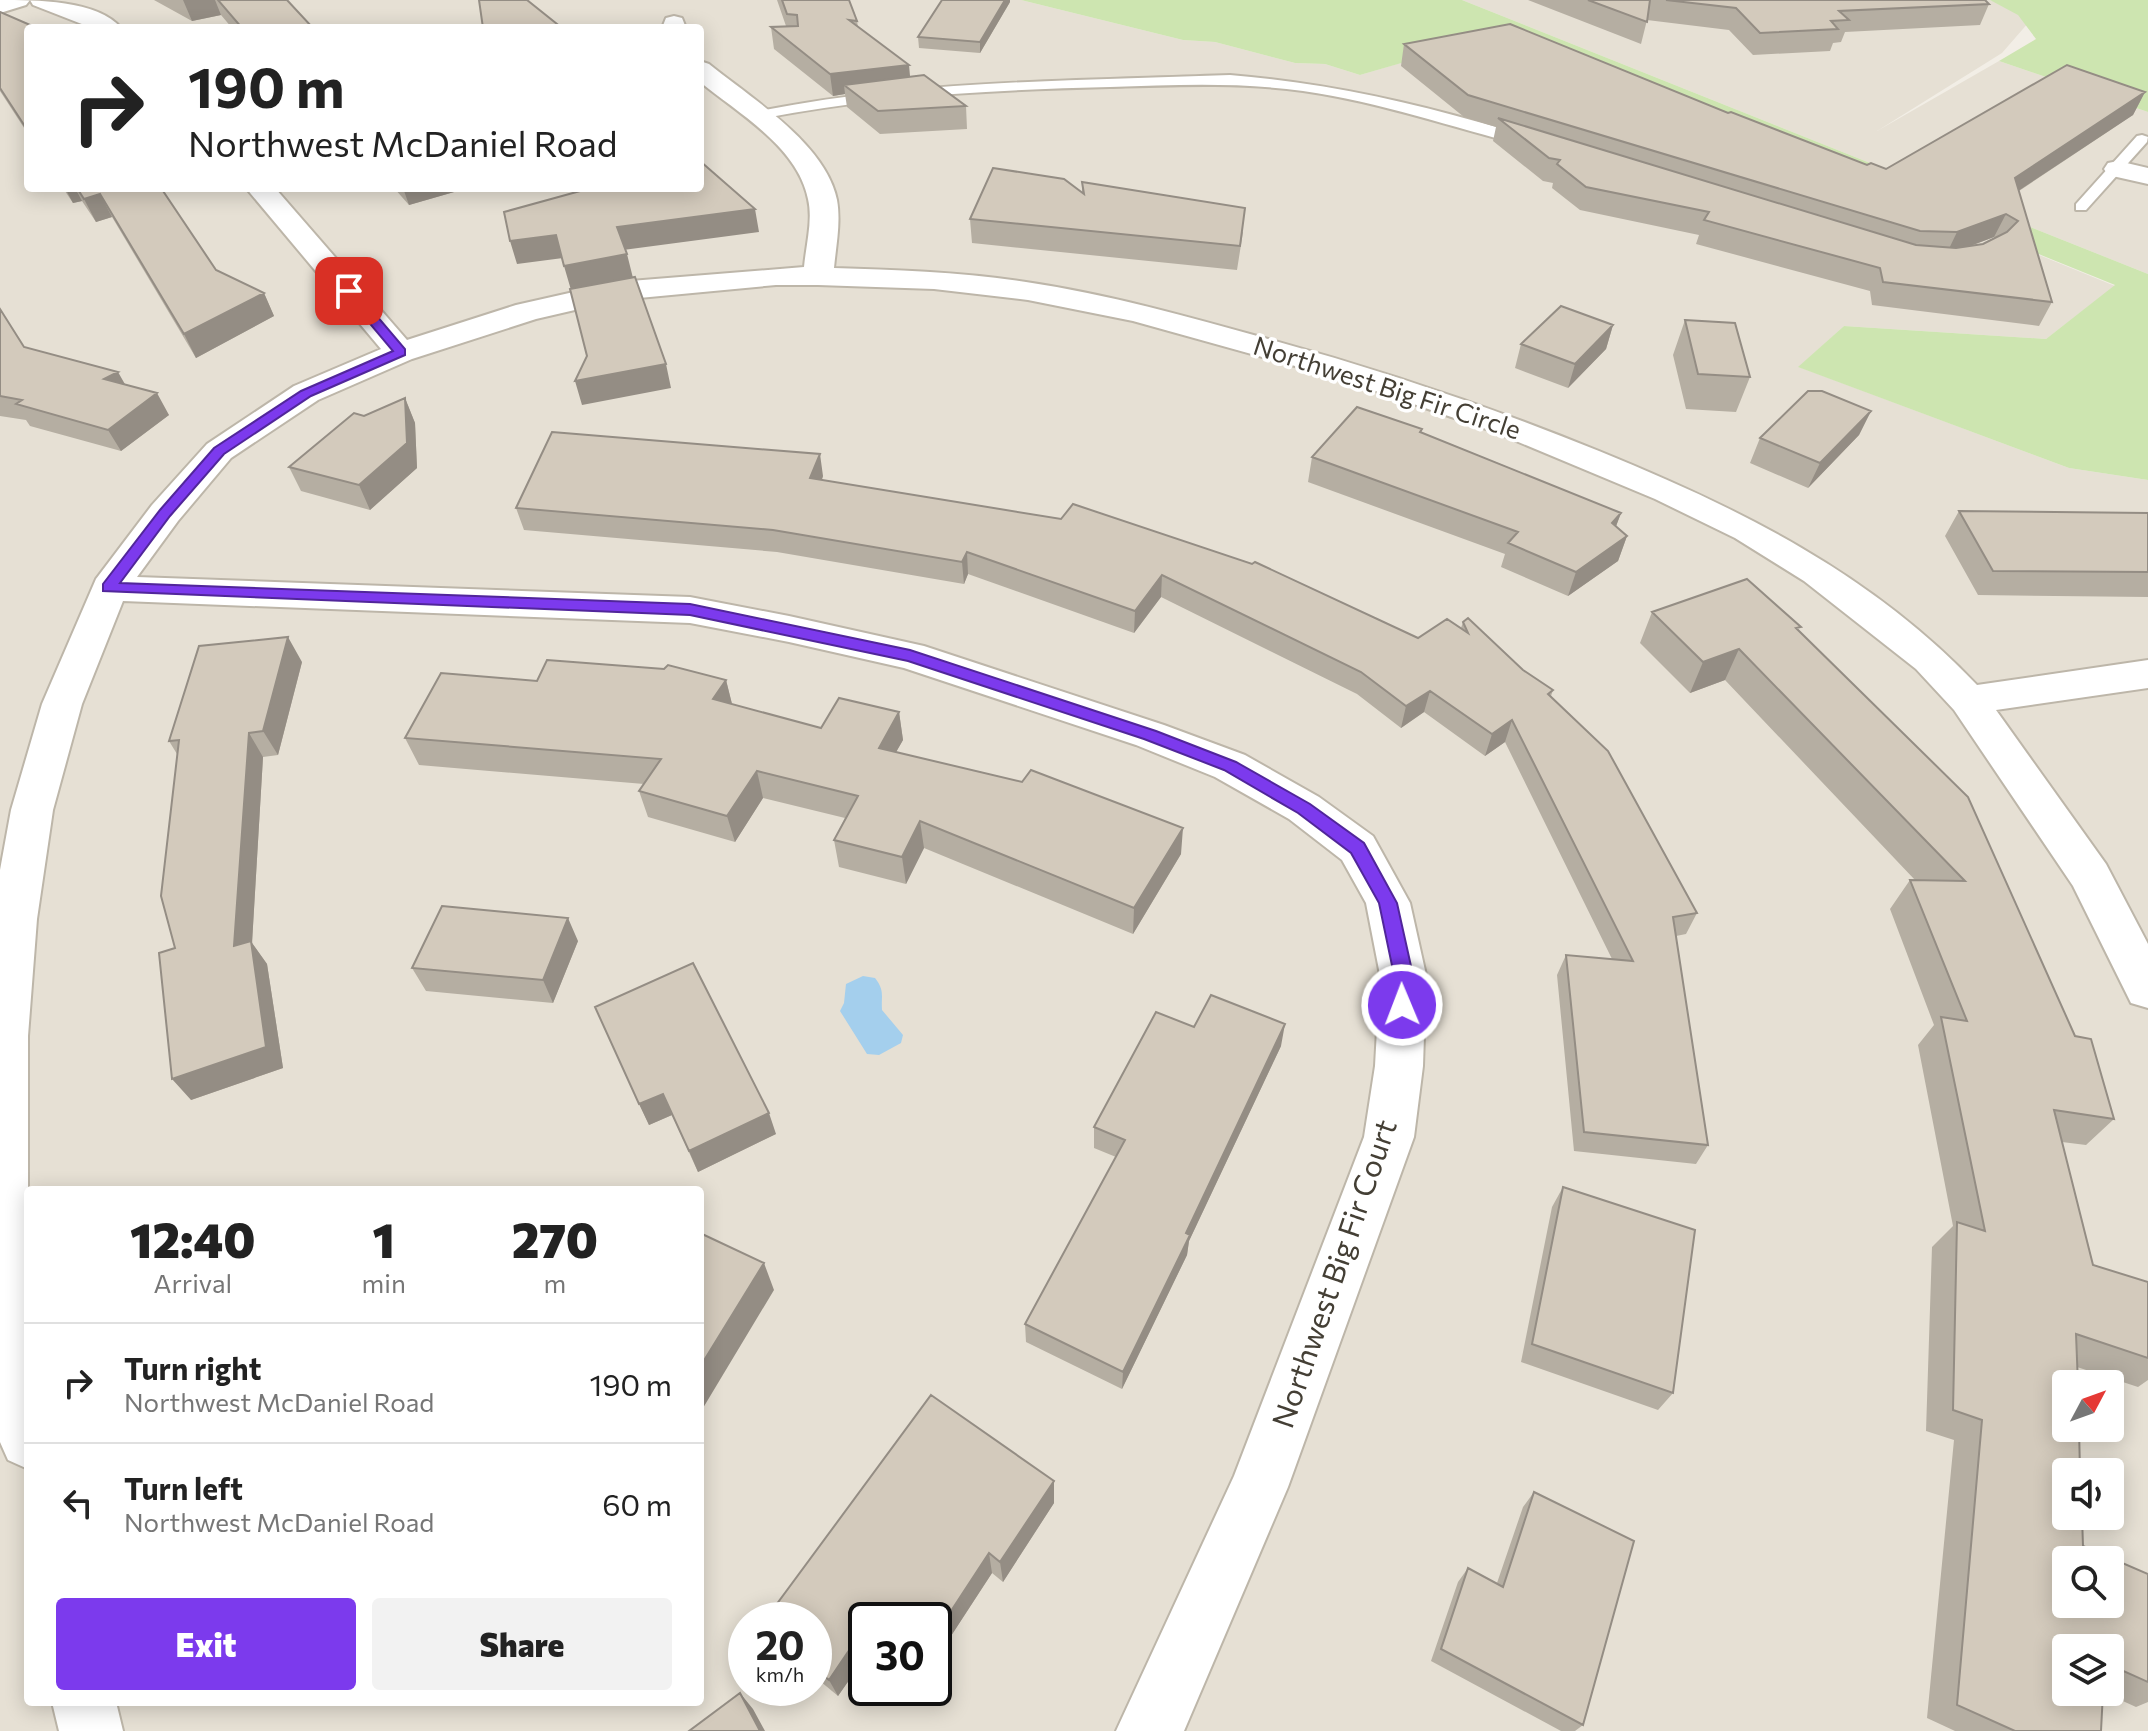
<!DOCTYPE html>
<html lang="en">
<head>
<meta charset="utf-8">
<style>
  body { margin:0; font-family:Commissioner,sans-serif; background:#f2f2f2; color:#222; height:100vh; display:flex; flex-direction:column; font-size:30px; white-space:nowrap }
  * { box-sizing:border-box; margin:0 }
  p { font-size:26px; color:#767676 }
  .icon { flex:none; width:44px; height:44px; fill:none; stroke:currentColor; stroke-width:2; stroke-linecap:round; stroke-linejoin:round }
  .map { position:relative; flex:1; overflow:hidden }
  .details { position:absolute; left:24px; top:1186px; width:680px; height:520px; display:flex; flex-direction:column; background:#fff; border-radius:8px; box-shadow:0 4px 20px #0003 }
  .details>* { flex:none }
  .banner { position:absolute; left:24px; top:24px; width:680px; height:168px; border-radius:8px; box-shadow:0 4px 20px #0003; background:#fff; color:#222; overflow:hidden }
  .needle { width:52px; rotate:49deg }
  .tools { position:absolute; left:2052px; top:1370px; display:grid; gap:16px }
  .tools a { display:grid; place-items:center; width:72px; height:72px; border-radius:8px; background:#fff; box-shadow:0 4px 20px #0003; font-size:40px }
  .speed { position:absolute; left:728px; top:1602px; display:flex; gap:16px; font-size:40px; font-weight:700; text-align:center }
  .speed>* { display:grid; place-content:center; width:104px; height:104px; border-radius:50%; background:#fff; box-shadow:0 4px 20px #0003; line-height:1 }
  .speed small { font-size:20px; font-weight:400 }
  .speed .limit { border:4px solid #111; border-radius:12px; background:#fff; color:#111 }
  .pin { position:absolute; display:grid; place-items:center; width:68px; height:68px; color:#fff; margin:-34px; border-radius:16px; box-shadow:0 4px 12px #0006 }
  .me { position:absolute; width:88px; margin:-44px; rotate:359deg; stroke-linejoin:round; filter:drop-shadow(0 0 6px #0008) }
  .turn { display:flex; align-items:center; gap:28px; height:168px; padding:0 32px; font-size:36px }
  .turn .icon { width:104px; height:104px; stroke-width:2.5 }
  .turn b { display:block; font-size:56px; line-height:68px }
  .eta { display:flex; justify-content:space-evenly; align-items:center; height:136px; text-align:center }
  .eta b { font-size:48px; font-weight:800; line-height:56px }
  .primary-button { display:flex; gap:16px; margin-top:auto; padding:16px 32px }
  .primary-button a { flex:1; height:92px; border-radius:8px; background:#7c3aed; color:#fff; font-size:32px; font-weight:800; line-height:92px; text-align:center }
  .primary-button a+a { background:#f2f2f2; color:#222 }
  ul { padding:0; list-style:none }
  li { display:flex; align-items:center; gap:24px; height:120px; padding:0 32px; border-top:2px solid #e0e0e0 }
  li div { flex:1 }
  li b { display:block; font-size:30px }
  li em { font-style:normal }
  .map>svg:first-child { display:block }
</style>
</head>
<body>
<div class="map">
<svg width="2148" height="1731" viewBox="0 0 2148 1731">
  <rect width="100%" height="100%" fill="#f2eee6"/>
  <path fill="#e6e0d4" fill-rule="evenodd" d="M 0,0 L 1021,0 L 1183,40 L 1215,42 L 1295,63 L 1325,64 L 1360,75 L 1498,34 L 2115,286 L 2046,339 L 1844,326 L 1799,367 L 2069,468 L 2148,480 L 2148,1731 L 0,1731 ZM 28,28 L 700,28 L 700,188 L 28,188 ZM 28,1190 L 700,1190 L 700,1702 L 28,1702 ZM 2066,1384 L 2110,1384 L 2110,1428 L 2066,1428 ZM 2066,1472 L 2110,1472 L 2110,1516 L 2066,1516 ZM 2066,1560 L 2110,1560 L 2110,1604 L 2066,1604 ZM 746,1620 L 814,1620 L 814,1688 L 746,1688 ZM 866,1620 L 934,1620 L 934,1688 L 866,1688 ZM 2066,1648 L 2110,1648 L 2110,1692 L 2066,1692 Z
    M 1462,0 L 1990,0 L 2035,15 L 2002,53 L 1877,131 L 1999,61 L 2148,112 L 2148,274 Z"/>
  <path fill="#cde5b0" d="M 1021,0 L 1462,0 L 2148,274 L 2148,480 L 2069,468 L 1798,367 L 1844,326 L 2046,339 L 2115,285 L 1498,35 L 1360,75 L 1325,64 L 1295,63 L 1215,42 L 1183,40 Z
    M 1990,0 L 2148,0 L 2148,112 L 1999,61 L 2036,39 L 2018,15 Z"/>
  <path fill="#a4cfed" d="M 863,976 L 875,978 C 885,991 881,995 882,1010 L 903,1035 L 901,1043 L 879,1055 L 867,1054 L 840,1011 L 844,1003 L 846,984 Z"/>
  <g fill="none" stroke-linecap="round" stroke-linejoin="round">
    <g stroke="#bdb6a9" stroke-width="4">
      <path id="lane" d="M 1230,75 C 1316,82 1399,99 1482,123 C 1498,128 1521,132 1533,142 L 1526,146 C 1451,127 1380,102 1303,91 C 1238,82 1175,85 1110,87 C 990,90 873,96 755,120 L 748,116 L 755,112 C 912,80 1070,81 1230,75 Z
        M 2142,135 L 2148,137 L 2147,142 L 2086,210 L 2076,210 L 2076,204 L 2137,136 Z"/>
    </g>
    <g stroke="#bdb6a9" stroke-width="4">
      <path id="street" d="M 0,0 C 35,0 98,0 121,28 L 92,28 L 33,5 L 30,0 L 26,5 L 0,13 Z
        M 674,16 L 682,18 L 686,28 L 662,28 L 666,18 Z
        M 700,61 L 709,64 C 751,98 826,144 837,200 C 841,222 836,246 834,268 C 898,270 962,272 1026,282 C 1108,294 1189,317 1268,339 C 1381,370 1491,407 1599,451 C 1739,508 1871,573 1977,685 L 2148,660 L 2148,688 L 1996,710 L 2106,864 L 2148,944 L 2148,1008 L 2131,1003 L 2073,886 L 1954,710 L 1916,669 L 1804,581 L 1735,538 L 1655,499 L 1492,431 L 1338,378 L 1133,321 L 1028,300 L 934,289 L 818,285 L 776,285 L 618,300 L 536,319 L 412,359 L 318,400 L 231,458 L 178,521 L 137,577 L 690,597 L 789,616 L 924,646 L 1164,725 L 1245,755 L 1319,797 L 1373,836 L 1410,903 L 1426,975 L 1423,1066 L 1414,1137 L 1288,1487 L 1184,1731 L 1116,1731 L 1234,1476 L 1364,1137 L 1375,1066 L 1380,975 L 1366,903 L 1342,860 L 1289,819 L 1215,777 L 1136,745 L 904,668 L 789,642 L 690,623 L 123,601 L 82,704 L 53,810 L 37,919 L 28,1036 L 28,1469 L 8,1460 L 0,1442 L 0,870 L 11,810 L 42,704 L 96,579 L 152,505 L 207,444 L 294,386 L 381,349 L 246,188 L 275,188 L 407,340 L 516,305 L 618,282 L 804,267 C 806,245 813,220 808,199 C 798,147 738,113 700,82 Z
        M 2118,161 L 2148,168 L 2148,184 L 2108,175 L 2104,169 L 2108,163 Z
        M 52,1702 L 116,1702 L 123,1731 L 59,1731 Z"/>
    </g>
    <use href="#lane" fill="#fff" fill-rule="evenodd"/>
    <use href="#street" fill="#fff" fill-rule="evenodd"/>
  </g>
  <path fill="#b5aea2" fill-rule="evenodd" d="M 154,0 L 287,0 L 313,28 L 232,28 L 221,15 L 192,21 Z
    M 777,0 L 849,0 L 857,21 L 858,27 L 910,77 L 966,106 L 967,129 L 880,134 L 847,107 L 845,94 L 833,96 L 774,49 L 771,27 L 786,26 Z
    M 1528,0 L 1985,0 L 1989,4 L 1980,25 L 1845,32 L 1841,42 L 1833,43 L 1830,51 L 1753,55 L 1729,30 L 1647,20 L 1641,44 Z
    M 1010,2 L 980,53 L 919,48 L 918,37 Z
    M 0,12 L 28,28 L 28,134 L 0,91 Z
    M 1404,44 L 1728,113 L 1867,165 L 1886,169 L 2145,92 L 2133,115 L 2019,191 L 2052,302 L 2039,326 L 1872,305 L 1870,291 L 1696,244 L 1699,235 L 1580,210 L 1552,188 L 1553,183 L 1543,181 L 1493,141 L 1496,127 L 1464,117 L 1401,66 ZM 1994,237 L 1995,238 L 1983,244 L 1973,245 Z
    M 1082,182 L 1243,232 L 1237,270 L 972,243 L 970,219 L 1082,193 Z
    M 63,188 L 161,188 L 216,270 L 264,293 L 274,316 L 196,358 L 112,217 L 96,222 L 82,201 L 73,203 Z
    M 394,188 L 461,188 L 461,190 L 409,205 Z
    M 0,309 L 24,347 L 125,384 L 169,415 L 121,451 L 30,426 L 26,420 L 0,416 Z
    M 1685,320 L 1750,377 L 1736,412 L 1686,409 L 1673,355 Z
    M 1613,325 L 1606,349 L 1568,388 L 1515,368 L 1521,344 Z
    M 405,398 L 415,423 L 417,468 L 370,510 L 301,491 L 289,467 L 364,416 Z
    M 1871,411 L 1859,435 L 1808,488 L 1750,463 L 1760,438 Z
    M 1422,429 L 1421,432 L 1621,513 L 1616,526 L 1627,536 L 1618,561 L 1568,596 L 1501,567 L 1505,554 L 1308,482 L 1312,457 Z
    M 823,476 L 822,480 L 1418,638 L 1461,628 L 1463,622 L 1523,670 L 1553,690 L 1551,696 L 1697,913 L 1686,934 L 1676,936 L 1708,1145 L 1696,1164 L 1574,1151 L 1557,975 L 1566,955 L 1612,959 L 1505,742 L 1485,756 L 1424,712 L 1401,728 L 1357,694 L 1161,597 L 1134,633 L 968,574 L 964,584 L 777,552 L 524,530 L 516,508 Z
    M 1959,511 L 2148,513 L 2148,597 L 1978,595 L 1945,536 Z
    M 1652,612 L 1799,631 L 2075,1036 L 2114,1119 L 2086,1145 L 2062,1142 L 2093,1265 L 2148,1358 L 2148,1380 L 2138,1387 L 2077,1367 L 2083,1546 L 2148,1574 L 2148,1702 L 2136,1707 L 2103,1692 L 2110,1692 L 2110,1648 L 2066,1648 L 2101,1731 L 1955,1731 L 1927,1718 L 1954,1440 L 1926,1431 L 1932,1247 L 1953,1226 L 1918,1045 L 1934,1025 L 1890,909 L 1910,880 L 1915,880 L 1725,680 L 1690,693 L 1640,643 Z
    M 302,662 L 278,755 L 263,757 L 252,943 L 267,964 L 283,1068 L 191,1100 L 175,948 L 177,754 L 169,741 Z
    M 726,680 L 732,704 L 821,728 L 899,712 L 903,740 L 896,752 L 1181,854 L 1133,934 L 924,848 L 906,884 L 839,867 L 834,840 L 845,818 L 763,798 L 735,842 L 648,817 L 639,791 L 644,784 L 419,765 L 405,738 L 537,681 Z
    M 578,941 L 553,1003 L 426,991 L 412,968 Z
    M 595,1007 L 776,1134 L 698,1172 L 672,1115 L 649,1125 Z
    M 1194,1027 L 1281,1046 L 1189,1241 L 1187,1255 L 1122,1389 L 1026,1342 L 1025,1324 L 1116,1157 L 1094,1148 L 1094,1127 Z
    M 1563,1187 L 1673,1393 L 1658,1410 L 1521,1362 L 1552,1207 Z
    M 1054,1481 L 1054,1503 L 1003,1582 L 992,1573 L 934,1662 L 934,1620 L 866,1620 L 866,1668 L 861,1663 L 838,1696 L 814,1676 L 814,1620 Z
    M 1534,1492 L 1583,1725 L 1575,1731 L 1561,1731 L 1431,1661 L 1458,1582 L 1468,1568 L 1497,1583 L 1523,1507 Z
    M 892,1688 L 917,1688 L 909,1701 Z"/>
  <path fill="#948d84" d="M 183,0 L 215,0 L 221,15 L 192,21 Z
    M 1005,0 L 1010,0 L 1010,2 L 980,53 L 980,42 Z
    M 909,65 L 911,87 L 844,85 L 845,94 L 833,96 L 830,74 Z
    M 2145,92 L 2133,115 L 2003,201 L 2015,178 Z
    M 65,188 L 75,188 L 82,201 L 73,203 Z
    M 403,188 L 461,188 L 461,190 L 409,205 Z
    M 100,194 L 112,217 L 96,222 L 84,199 Z
    M 755,209 L 759,232 L 623,250 L 617,227 Z
    M 2006,214 L 1994,237 L 1946,255 L 1957,232 Z
    M 556,235 L 563,258 L 517,264 L 510,241 Z
    M 627,254 L 633,278 L 571,290 L 564,266 Z
    M 264,293 L 274,316 L 196,358 L 184,334 Z
    M 1613,325 L 1606,349 L 1568,388 L 1575,364 Z
    M 666,364 L 671,388 L 582,405 L 575,381 Z
    M 118,372 L 130,393 L 104,379 Z
    M 157,393 L 169,415 L 121,451 L 108,430 Z
    M 405,398 L 415,423 L 417,468 L 370,510 L 359,485 Z
    M 1871,411 L 1859,435 L 1808,488 L 1820,463 Z
    M 820,454 L 823,476 L 814,500 L 810,478 Z
    M 1621,513 L 1612,537 L 1612,523 Z
    M 1627,536 L 1618,561 L 1568,596 L 1576,572 Z
    M 967,552 L 968,574 L 964,584 L 962,562 Z
    M 1162,575 L 1161,597 L 1134,633 L 1135,611 Z
    M 288,637 L 302,662 L 278,755 L 263,731 Z
    M 1739,649 L 1725,680 L 1690,693 L 1703,662 Z
    M 726,680 L 733,708 L 713,699 Z
    M 1430,691 L 1424,712 L 1401,728 L 1406,706 Z
    M 899,712 L 903,740 L 883,775 L 879,748 Z
    M 1512,720 L 1505,742 L 1485,756 L 1492,734 Z
    M 249,733 L 263,757 L 252,943 L 267,964 L 283,1068 L 191,1100 L 172,1079 L 234,946 Z
    M 757,771 L 763,798 L 735,842 L 727,816 Z
    M 920,821 L 924,848 L 906,884 L 902,857 Z
    M 1183,828 L 1181,854 L 1133,934 L 1134,908 Z
    M 568,918 L 578,941 L 553,1003 L 543,980 Z
    M 1285,1024 L 1281,1046 L 1189,1241 L 1187,1255 L 1122,1389 L 1123,1372 L 1186,1233 Z
    M 663,1094 L 672,1115 L 649,1125 L 639,1104 Z
    M 769,1113 L 776,1134 L 698,1172 L 689,1151 Z
    M 764,1263 L 774,1290 L 700,1413 L 700,1367 Z
    M 1054,1481 L 1054,1503 L 1003,1582 L 1000,1562 Z
    M 989,1553 L 992,1573 L 934,1662 L 934,1637 Z
    M 852,1646 L 861,1663 L 838,1696 L 829,1680 Z
    M 903,1688 L 917,1688 L 909,1701 Z
    M 740,1693 L 753,1709 L 765,1731 L 760,1731 Z"/>
  <path fill="#d3cabc" stroke="#948d84" stroke-width="2" fill-rule="evenodd" d="M 218,0 L 287,0 L 313,28 L 242,28 Z
    M 479,0 L 527,0 L 562,28 L 483,28 Z
    M 782,0 L 849,0 L 857,21 L 849,20 L 909,65 L 830,74 L 771,27 L 798,26 L 797,15 L 787,14 Z
    M 942,0 L 1005,0 L 980,42 L 918,37 Z
    M 1588,0 L 1650,0 L 1647,22 Z
    M 1666,0 L 1985,0 L 1989,4 L 1839,11 L 1849,20 L 1831,21 L 1838,29 L 1760,33 L 1736,8 Z
    M 0,12 L 37,28 L 28,28 L 28,131 L 0,88 Z
    M 1510,24 L 1728,113 L 1731,112 L 1867,165 L 1871,163 L 1886,169 L 2067,65 L 2145,92 L 2015,178 L 2052,302 L 1883,282 L 1880,268 L 1704,220 L 1709,212 L 1586,187 L 1557,164 L 1560,160 L 1549,158 L 1498,118 L 1916,245 L 1956,248 L 1983,244 L 2007,232 L 2018,221 L 2006,214 L 1957,232 L 1920,231 L 1468,95 L 1404,44 Z
    M 924,75 L 966,106 L 878,111 L 844,85 Z
    M 700,161 L 755,209 L 617,227 L 627,254 L 564,266 L 556,235 L 510,241 L 504,212 L 591,188 L 700,188 Z
    M 993,168 L 1064,179 L 1084,194 L 1082,182 L 1245,208 L 1240,246 L 970,219 Z
    M 77,188 L 161,188 L 216,270 L 264,293 L 184,334 L 100,194 L 84,199 Z
    M 635,277 L 666,364 L 575,381 L 587,356 L 570,289 Z
    M 1561,306 L 1613,325 L 1575,364 L 1521,344 Z
    M 0,309 L 24,347 L 118,372 L 104,379 L 157,393 L 108,430 L 16,404 L 22,400 L 0,396 Z
    M 1685,320 L 1735,323 L 1750,377 L 1698,374 Z
    M 1808,391 L 1822,391 L 1871,411 L 1820,463 L 1760,438 Z
    M 405,398 L 407,443 L 359,485 L 289,467 L 354,413 L 364,416 Z
    M 1357,407 L 1422,429 L 1420,432 L 1621,513 L 1612,523 L 1627,536 L 1576,572 L 1508,543 L 1518,532 L 1312,457 Z
    M 552,432 L 820,454 L 810,478 L 1061,519 L 1073,504 L 1252,564 L 1255,562 L 1418,638 L 1447,619 L 1468,633 L 1463,622 L 1468,618 L 1523,670 L 1553,690 L 1548,694 L 1608,751 L 1697,913 L 1673,917 L 1708,1145 L 1584,1132 L 1566,955 L 1633,961 L 1512,720 L 1492,734 L 1430,691 L 1406,706 L 1361,672 L 1162,575 L 1135,611 L 967,552 L 962,562 L 773,530 L 516,508 Z
    M 1959,511 L 2148,513 L 2148,572 L 1993,571 Z
    M 1747,579 L 1801,627 L 1796,628 L 1968,797 L 2075,1036 L 2091,1039 L 2114,1119 L 2054,1110 L 2093,1265 L 2148,1282 L 2148,1358 L 2076,1334 L 2078,1384 L 2066,1384 L 2066,1428 L 2079,1428 L 2080,1472 L 2066,1472 L 2066,1516 L 2082,1516 L 2083,1546 L 2148,1574 L 2148,1682 L 2110,1665 L 2110,1648 L 2066,1648 L 2066,1692 L 2103,1692 L 2101,1731 L 2015,1731 L 1957,1705 L 1982,1420 L 1953,1410 L 1957,1222 L 1985,1231 L 1941,1017 L 1967,1021 L 1910,880 L 1965,881 L 1739,649 L 1703,662 L 1652,612 ZM 2066,1560 L 2110,1560 L 2110,1604 L 2066,1604 Z
    M 288,637 L 263,731 L 249,733 L 234,946 L 251,941 L 266,1047 L 172,1079 L 159,953 L 175,948 L 161,896 L 179,740 L 169,741 L 199,646 Z
    M 547,660 L 664,669 L 668,665 L 726,680 L 713,699 L 821,728 L 839,698 L 899,712 L 879,748 L 1022,782 L 1031,770 L 1183,828 L 1134,908 L 920,821 L 902,857 L 834,840 L 858,796 L 757,771 L 727,816 L 639,791 L 661,759 L 405,738 L 441,673 L 537,681 Z
    M 442,906 L 568,918 L 543,980 L 412,968 Z
    M 693,963 L 769,1113 L 689,1151 L 663,1094 L 639,1104 L 595,1007 Z
    M 1211,995 L 1285,1024 L 1186,1233 L 1190,1235 L 1123,1372 L 1025,1324 L 1125,1140 L 1094,1127 L 1156,1012 L 1194,1027 Z
    M 1563,1187 L 1695,1230 L 1673,1393 L 1532,1344 Z
    M 700,1233 L 764,1263 L 700,1367 Z
    M 931,1395 L 1054,1481 L 1000,1562 L 989,1553 L 934,1637 L 934,1620 L 866,1620 L 866,1658 L 852,1646 L 829,1680 L 814,1668 L 814,1620 L 765,1620 Z
    M 1534,1492 L 1634,1541 L 1583,1725 L 1441,1649 L 1468,1568 L 1503,1587 Z
    M 740,1693 L 760,1731 L 689,1731 Z"/>
  <path fill="#7c3aed" stroke="#51269a" stroke-width="2" d="M 345,289 L 354,289 L 405,349 L 405,355 L 311,396 L 224,454 L 170,516 L 120,583 L 690,604 L 910,650 L 1156,731 L 1236,762 L 1310,804 L 1364,843 L 1397,903 L 1413,975 L 1409,1011 L 1395,1011 L 1392,1005 L 1394,975 L 1379,903 L 1351,853 L 1298,813 L 1224,770 L 1144,739 L 908,661 L 690,615 L 103,591 L 103,584 L 160,510 L 214,448 L 301,391 L 393,351 L 345,294 Z"/>
  <g text-anchor="middle" stroke-width="7" stroke-linejoin="round" paint-order="stroke">
    <g font-size="26" fill="#443f35" stroke="#fff">
      <text transform="translate(1387 388) rotate(18)" y="9">Northwest Big Fir Circle</text>
    </g>
    <g font-size="30" fill="#443f35" stroke="#fff">
      <text transform="translate(1335 1274) rotate(-71)" y="10">Northwest Big Fir Court</text>
    </g>
  </g>
</svg>
<div class="tools">
<a><svg class="needle" viewBox="-14 -14 28 28"><path d="M0-13l5 13h-10z" fill="#e53935"/><path d="M0 13l5-13h-10z" fill="#767676"/></svg></a>
<a><svg class="icon" aria-label="sound" viewBox="0 0 24 24"><path d="M4 9h4l5-4v14l-5-4H4zM17 9q2 3 0 6"/></svg></a>
<a><svg class="icon" aria-label="search" viewBox="0 0 24 24"><circle cx="10" cy="10" r="6"/><path d="M15 15l6 6"/></svg></a>
<a><svg class="icon" aria-label="layers" viewBox="0 0 24 24"><path d="M12 4l9 5-9 5-9-5zM3 14l9 5 9-5"/></svg></a>
</div>
<div class="speed"><div>20<small>km/h</small></div><div class="limit">30</div></div>
<div class="pin" style="left:349px;top:291px;background:#d93025"><svg class="icon" aria-label="arrive" viewBox="0 0 24 24"><path d="M6 21V4h12l-3 4 3 4H6"/></svg></div>
<svg class="me" style="left:1402px;top:1005px" viewBox="-20 -20 40 40"><circle r="17" fill="#7c3aed" stroke="#fff" stroke-width="3"/><path d="M0-11L8 9 0 5-8 9z" fill="#fff"/></svg>
<div class="banner">
<div class="turn"><svg class="icon" aria-label="right" viewBox="0 0 24 24"><path d="M7 20v-9h11M14 6l5 5-5 5"/></svg><div><b>190 m</b>Northwest McDaniel Road</div></div>
</div>
<section class="details">
<div class="eta">
<div><b>12:40</b><p>Arrival</p></div>
<div><b>1</b><p>min</p></div>
<div><b>270</b><p>m</p></div>
</div>
<ul>
<li><svg class="icon" aria-label="right" viewBox="0 0 24 24"><path d="M7 20v-9h11M14 6l5 5-5 5"/></svg><div><b>Turn right</b><p>Northwest McDaniel Road</p></div><em>190 m</em></li>
<li><svg class="icon" aria-label="left" viewBox="0 0 24 24"><path d="M17 20v-9H6M10 6l-5 5 5 5"/></svg><div><b>Turn left</b><p>Northwest McDaniel Road</p></div><em>60 m</em></li>
</ul>
<div class="primary-button"><a>Exit</a><a>Share</a></div>
</section>
</div>
</body>
</html>
